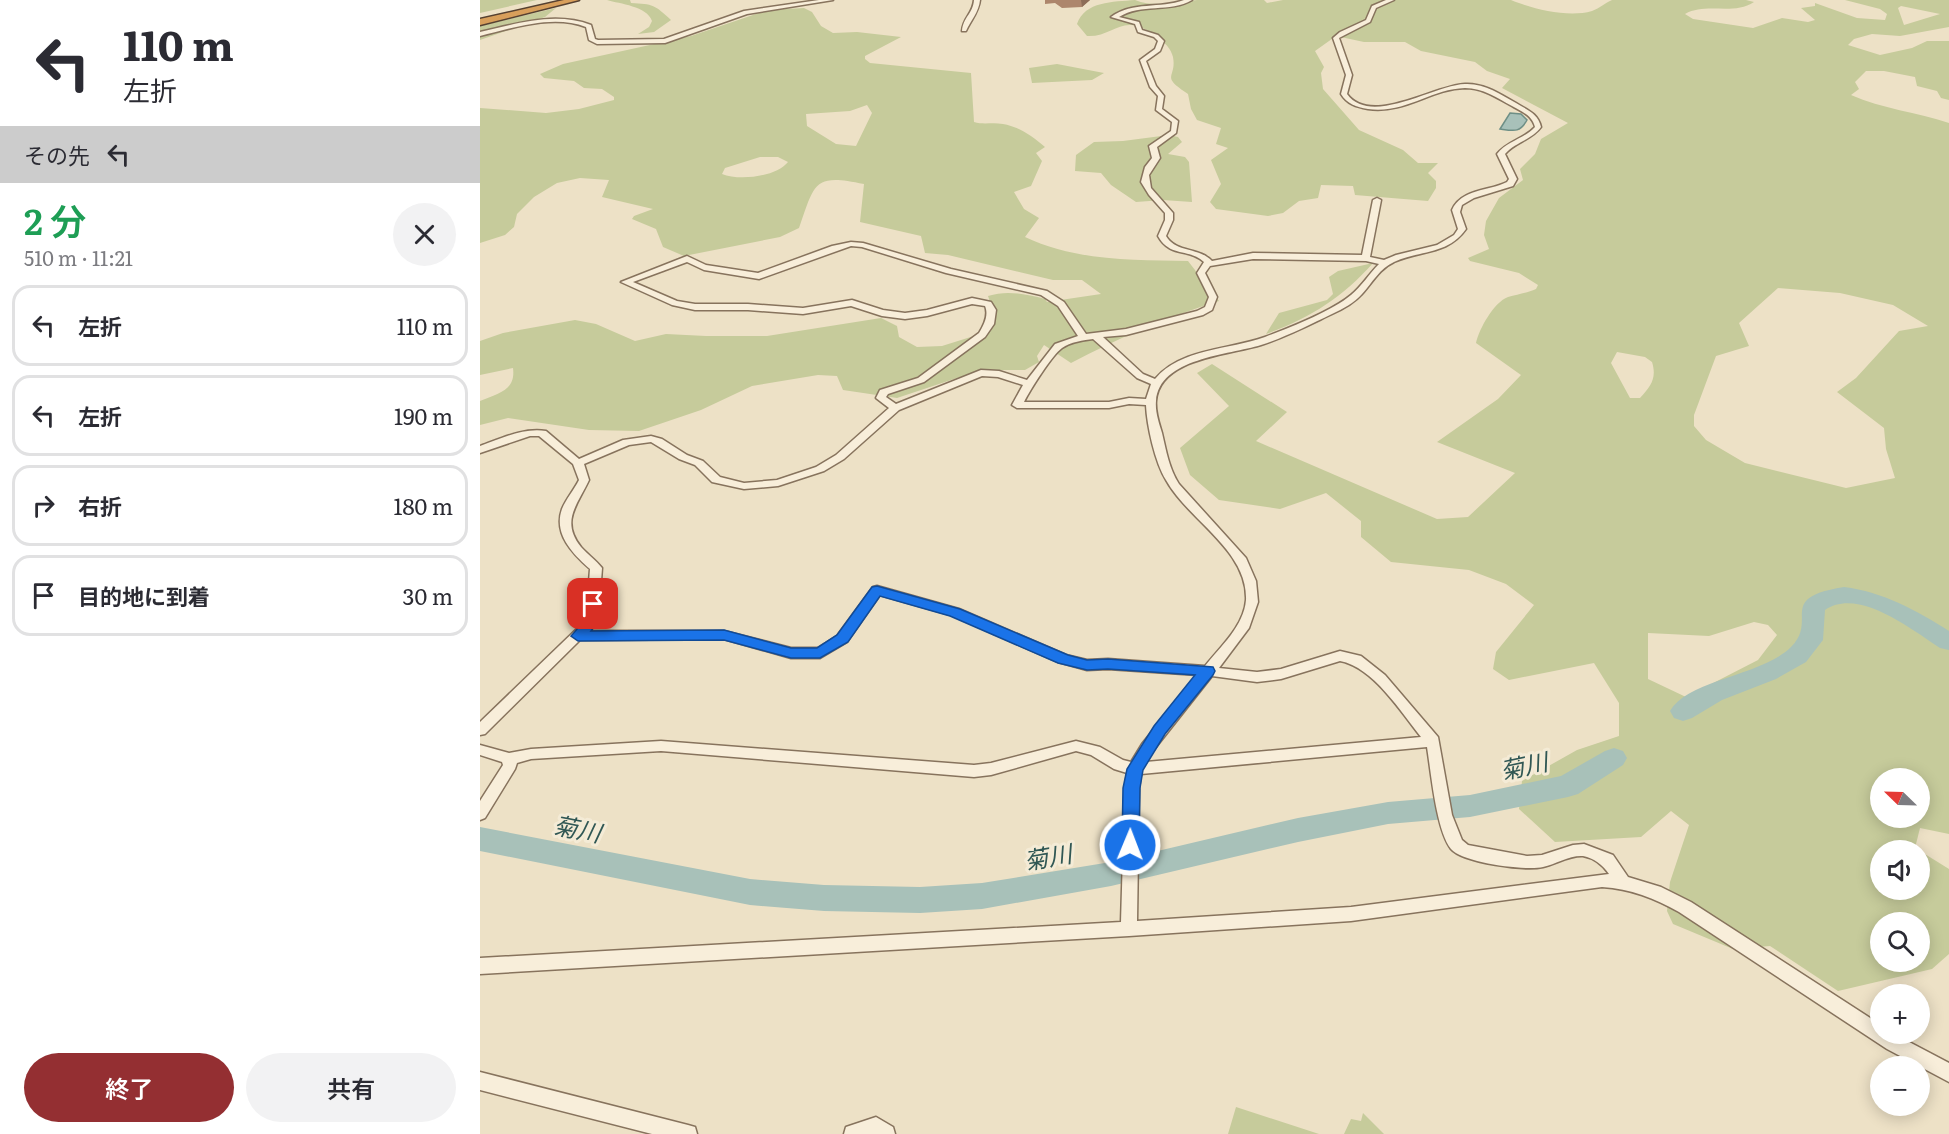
<!DOCTYPE html>
<html lang="ja">
<head>
<meta charset="utf-8">
<style>
  body { margin:0; font-family:Literata,"Noto Sans JP",serif; background:#f2f2f3; color:#2b2b33; height:100vh; display:flex; flex-direction:column; font-size:22px; white-space:nowrap }
  * { box-sizing:border-box; margin:0 }
  p { font-size:20px; color:#7c7c81 }
  .icon { flex:none; width:33px; height:33px; fill:none; stroke:currentColor; stroke-width:2; stroke-linecap:round; stroke-linejoin:round }
  .map { position:relative; flex:1; overflow:hidden }
  .details { display:flex; flex-direction:column; background:#fff; width:480px }
  .details>* { flex:none }
  .guide { background:#fff; color:#2b2b33; overflow:hidden }
  .needle { width:39px; rotate:293deg }
  .controls { position:absolute; left:1390px; top:768px; display:grid; gap:12px }
  .controls a { display:grid; place-items:center; width:60px; height:60px; border-radius:50%; background:#fff; box-shadow:0 3px 15px #0003; font-size:30px }
  .pin { position:absolute; display:grid; place-items:center; width:51px; height:51px; color:#fff; margin:-26px; border-radius:12px; box-shadow:0 3px 9px #0006 }
  .me { position:absolute; width:66px; margin:-33px; rotate:1deg; stroke-linejoin:round; filter:drop-shadow(0 0 4px #0008) }
  .turn { display:flex; align-items:center; gap:21px; height:126px; padding:0 24px; font-size:27px }
  .turn .icon { width:78px; height:78px; stroke-width:2.5 }
  .turn b { display:block; font-size:42px; line-height:51px }
  .then { display:flex; align-items:center; height:57px; padding:0 24px; background:#0003; gap:12px; font-size:22px }
  .round { display:grid; place-items:center; flex:none; width:63px; height:63px; border-radius:32px; background:#f2f2f3 }
  .overview { display:flex; align-items:center; justify-content:space-between; height:102px; padding:0 24px }
  h1 { font-size:36px; font-weight:600; line-height:45px; color:#1e9e55 }
  .primary-button { display:flex; gap:12px; margin-top:auto; padding:12px 24px }
  .primary-button a { flex:1; height:69px; border-radius:36px; background:#942f32; color:#fff; font-size:24px; font-weight:600; line-height:69px; text-align:center }
  .primary-button a+a { background:#f2f2f3; color:#2b2b33 }
  ul { padding:0; list-style:none }
  li { display:flex; align-items:center; gap:18px; height:81px; margin:0 12px 9px; padding:0 12px; border:3px solid #e1e1e2; border-radius:18px }
  li div { flex:1 }
  li b { display:block; font-size:22px }
  li em { font-style:normal }
  main { display:flex; flex:1; min-height:0 }
  .map>svg:first-child { display:block }
</style>
</head>
<body>
<main>
<section class="details">
<div class="guide">
<div class="turn"><svg class="icon" aria-label="left" viewBox="0 0 24 24"><path d="M17 20v-9H6M10 6l-5 5 5 5"/></svg><div><b>110 m</b>左折</div></div>
<div class="then">その先<svg class="icon" aria-label="left" viewBox="0 0 24 24"><path d="M17 20v-9H6M10 6l-5 5 5 5"/></svg></div>
</div>
<div class="overview"><div><h1>2 分</h1><p>510 m · 11:21</p></div><a class="round"><svg class="icon" aria-label="close" viewBox="0 0 24 24"><path d="M6 6l12 12M18 6L6 18"/></svg></a></div>
<ul>
<li><svg class="icon" aria-label="left" viewBox="0 0 24 24"><path d="M17 20v-9H6M10 6l-5 5 5 5"/></svg><div><b>左折</b></div><em>110 m</em></li>
<li><svg class="icon" aria-label="left" viewBox="0 0 24 24"><path d="M17 20v-9H6M10 6l-5 5 5 5"/></svg><div><b>左折</b></div><em>190 m</em></li>
<li><svg class="icon" aria-label="right" viewBox="0 0 24 24"><path d="M7 20v-9h11M14 6l5 5-5 5"/></svg><div><b>右折</b></div><em>180 m</em></li>
<li><svg class="icon" aria-label="arrive" viewBox="0 0 24 24"><path d="M6 21V4h12l-3 4 3 4H6"/></svg><div><b>目的地に到着</b></div><em>30 m</em></li>
</ul>
<div class="primary-button"><a>終了</a><a>共有</a></div>
</section>
<div class="map">
<svg width="1469" height="1134" viewBox="0 0 1469 1134">
  <rect width="100%" height="100%" fill="#ede1c6"/>
  <path fill="#c6cb9b" fill-rule="evenodd" d="M 0,0 L 57,0 L 0,13 Z
    M 127,0 L 150,0 L 151,3 C 173,4 175,5 191,20 L 174,32 L 158,34 L 169,27 L 172,21 C 167,6 140,4 127,0 Z
    M 655,0 C 675,8 697,2 717,0 C 739,0 762,0 784,0 L 787,3 L 803,0 L 1031,0 C 1053,9 1088,18 1112,11 C 1120,8 1125,3 1132,0 L 1266,0 L 1274,2 C 1253,16 1227,2 1205,14 L 1213,19 L 1273,28 L 1302,18 L 1328,22 L 1335,20 L 1321,8 L 1335,6 L 1335,3 L 1377,18 L 1405,20 L 1407,14 L 1400,9 L 1365,0 L 1469,0 L 1469,27 L 1420,36 L 1392,34 L 1374,39 L 1368,45 L 1400,55 L 1432,48 L 1447,41 L 1469,41 L 1469,100 L 1461,98 L 1457,91 L 1437,86 L 1435,77 L 1404,71 L 1386,71 L 1375,82 L 1379,89 L 1371,95 C 1402,109 1437,112 1469,123 L 1469,834 L 1440,828 L 1435,848 L 1439,850 L 1401,850 L 1401,890 L 1440,890 L 1440,851 L 1469,869 L 1469,954 L 1452,969 L 1358,991 L 1290,946 L 1253,949 L 1193,924 L 1187,911 L 1190,882 L 1209,825 L 1191,811 L 1161,837 L 1075,842 L 1039,809 L 1042,781 L 1097,750 L 1139,736 L 1139,703 L 1114,663 L 1029,680 L 1013,669 L 1016,652 L 1054,605 L 1026,584 L 989,570 L 911,562 L 881,537 L 881,521 L 846,493 L 800,509 L 739,500 L 710,475 L 700,448 L 749,406 L 717,373 L 732,364 L 807,412 L 776,441 L 957,519 L 988,517 L 1035,473 L 957,442 L 1018,399 L 1041,375 L 996,343 C 999,329 1014,302 1028,297 C 1038,294 1047,293 1056,289 L 1058,285 L 1039,273 L 990,261 L 988,258 L 1009,249 L 1004,235 L 1006,221 L 1019,198 L 1043,180 L 1040,169 L 1055,154 L 1061,139 L 1088,123 L 1022,88 L 1030,79 L 1007,71 L 995,62 L 941,51 L 925,42 L 884,42 L 856,36 L 835,51 L 844,67 L 841,73 L 843,89 L 879,130 L 923,150 L 938,163 L 958,163 L 948,173 L 956,181 L 956,188 L 948,201 L 875,195 L 873,186 L 841,185 L 838,198 L 819,201 L 803,213 L 788,216 L 736,209 L 730,202 L 741,184 L 731,160 L 748,148 L 736,144 L 741,128 L 717,120 L 711,109 L 708,94 C 679,75 697,79 693,57 C 690,42 665,26 651,25 C 637,24 626,37 607,36 L 597,24 C 605,1 633,2 655,0 ZM 1421,6 L 1460,14 L 1424,25 L 1418,8 ZM 1298,288 L 1360,293 L 1413,305 L 1448,326 L 1419,331 L 1376,378 L 1357,392 L 1404,428 L 1406,449 L 1415,478 L 1366,488 L 1265,463 L 1226,440 L 1214,426 L 1214,415 L 1236,356 L 1269,346 L 1259,323 ZM 1137,352 L 1165,357 L 1172,362 C 1177,378 1171,386 1160,398 L 1150,398 L 1131,363 ZM 1274,622 L 1288,625 L 1297,635 L 1278,660 L 1206,697 L 1168,679 L 1168,633 L 1229,636 ZM 1401,778 L 1440,778 L 1440,818 L 1401,818 ZM 1401,922 L 1440,922 L 1440,962 L 1401,962 Z
    M 76,8 L 65,17 L 0,40 L 0,26 Z
    M 324,8 L 332,12 L 341,26 L 353,33 L 377,32 L 421,37 L 385,56 L 385,59 L 390,63 L 491,73 L 494,122 C 504,125 512,122 523,124 C 540,127 552,136 565,147 L 556,153 L 562,161 L 551,186 L 534,192 L 544,209 L 559,218 L 545,237 C 595,261 654,260 708,261 L 739,301 C 687,317 639,338 591,363 L 564,345 L 557,356 L 559,362 L 545,370 L 501,370 L 417,398 L 363,390 L 357,376 L 338,375 L 272,386 L 221,410 L 159,431 L 109,430 L 28,418 L 0,425 L 0,401 C 18,393 36,391 33,368 L 0,375 L 0,341 L 23,333 L 95,320 L 116,324 L 155,341 L 186,334 L 226,336 L 287,336 L 401,318 L 417,326 L 419,337 L 437,347 L 462,346 L 497,335 L 515,317 L 508,296 C 527,290 545,294 565,299 L 567,302 L 621,294 L 602,280 L 573,280 L 468,255 L 445,253 L 441,236 L 380,222 L 384,184 C 333,173 335,183 319,228 L 300,237 L 204,256 L 183,247 L 176,229 L 152,219 L 154,216 L 173,209 L 122,197 L 129,180 L 100,178 L 77,183 L 54,197 L 37,214 L 34,227 L 25,235 L 0,243 L 0,108 L 66,113 L 99,109 L 134,100 L 134,97 L 122,89 L 104,88 L 94,81 L 64,78 L 60,74 L 83,64 L 211,36 L 288,10 ZM 387,105 L 392,113 L 376,146 L 356,144 L 327,126 L 326,114 L 370,111 ZM 280,157 L 298,157 L 308,162 C 296,177 259,181 242,174 L 245,168 Z
    M 577,64 L 624,73 L 612,80 L 552,83 L 549,68 Z
    M 689,135 L 698,137 L 702,142 L 688,154 L 705,157 L 709,162 L 712,202 L 683,200 L 656,202 L 631,185 L 621,173 L 595,171 L 596,155 L 614,142 L 643,141 Z
    M 893,263 C 862,298 830,318 786,334 L 799,313 L 847,300 L 853,294 L 849,277 L 858,271 Z
    M 756,1107 L 839,1134 L 748,1134 Z
    M 883,1113 L 904,1134 L 864,1134 L 871,1119 L 881,1121 Z"/>
  <path fill="#a8c1b9" stroke="#6e8f86" stroke-width="1.5" d="M 1030,113 L 1041,114 L 1047,120 C 1040,133 1034,131 1020,129 Z"/>
  <g fill="none" stroke-linecap="round" stroke-linejoin="round">
    <path fill="#a8c1b9" fill-rule="evenodd" d="M 1364,587 C 1403,592 1436,610 1469,631 L 1469,650 L 1460,648 C 1431,629 1378,587 1345,610 L 1343,640 L 1326,662 L 1296,679 L 1242,700 L 1212,718 L 1203,721 L 1194,718 L 1190,711 C 1208,679 1282,676 1311,647 C 1339,619 1295,598 1364,587 Z
      M 1134,748 L 1143,751 L 1147,758 L 1143,765 L 1098,794 L 1088,797 L 990,817 L 908,824 L 818,842 L 631,886 L 502,909 L 440,913 L 344,911 L 270,905 L 0,851 L 0,827 L 270,879 L 344,885 L 440,887 L 502,883 L 631,862 L 818,818 L 908,802 L 990,795 L 1081,776 L 1125,751 Z"/>
    <g stroke="#87735d" stroke-width="3">
      <path id="minor" d="M 339,0 L 353,0 L 267,14 L 185,43 L 117,44 L 109,40 L 106,27 C 73,14 33,28 0,36 L 0,32 C 36,24 75,11 111,25 L 115,39 L 118,40 L 184,39 L 264,11 Z
        M 494,0 L 500,0 C 499,12 491,20 486,31 L 482,31 C 483,17 493,14 494,0 Z
        M 704,0 L 712,0 C 690,13 661,3 639,17 L 659,22 L 662,30 L 678,35 L 684,41 L 680,51 L 666,61 L 676,86 L 684,96 L 682,109 L 698,121 L 696,133 L 677,147 L 680,158 L 669,175 L 671,188 L 693,213 L 693,220 L 686,236 C 696,253 719,247 732,261 L 773,253 L 882,255 L 893,200 L 897,198 L 901,200 L 890,257 L 904,260 L 916,255 L 957,245 L 974,235 L 978,229 L 972,210 C 981,189 1009,191 1027,182 L 1029,179 L 1017,154 C 1027,141 1044,139 1055,127 C 1052,115 1042,112 1032,106 C 1017,98 1003,88 985,88 C 950,89 926,114 888,109 C 876,107 867,104 861,94 L 866,75 L 853,38 L 860,32 L 886,20 L 892,6 L 906,0 L 914,0 L 896,8 L 890,22 L 859,38 L 872,75 L 867,94 C 891,127 954,85 985,84 C 1004,83 1020,94 1036,103 C 1047,110 1058,113 1061,127 C 1052,140 1035,142 1025,154 L 1037,179 L 1033,186 L 994,198 L 982,205 L 980,212 L 986,229 C 968,255 940,250 914,262 C 900,268 892,283 882,294 C 874,303 863,309 852,314 C 829,325 806,337 781,345 C 749,355 679,358 676,401 C 675,412 679,423 682,433 C 686,450 689,469 699,484 L 766,558 L 776,581 L 778,602 L 769,628 L 739,668 L 777,672 L 801,669 L 860,651 L 881,656 L 905,675 L 958,737 L 972,815 L 982,840 L 988,845 L 1047,856 L 1062,855 L 1093,845 L 1104,844 L 1133,855 L 1148,877 L 1181,887 L 1211,902 L 1401,1025 L 1401,1034 L 1414,1034 L 1469,1063 L 1469,1082 L 1407,1049 L 1199,912 C 1174,898 1151,889 1122,887 L 871,921 L 649,936 L 0,974 L 0,958 L 641,922 L 645,788 L 647,773 L 634,769 L 611,755 L 596,751 L 511,775 L 494,777 L 181,751 L 51,759 L 37,763 L 35,769 L 5,818 L 0,820 L 0,801 L 23,765 L 22,762 L 0,755 L 0,745 L 29,753 L 51,749 L 181,741 L 494,765 L 511,763 L 596,741 L 620,747 L 643,760 L 651,762 L 662,744 L 718,675 L 628,669 L 607,670 L 578,662 L 471,615 L 400,595 L 367,642 L 340,658 L 311,658 L 244,639 L 100,640 L 5,734 L 0,735 L 0,722 L 106,620 L 110,569 C 93,554 73,534 82,509 C 86,499 94,490 99,480 L 93,464 L 59,436 L 50,436 L 0,453 L 0,446 C 20,439 44,427 66,431 L 99,459 L 143,440 L 171,436 L 182,439 L 207,455 L 223,461 L 240,477 L 264,483 L 297,480 L 336,467 L 356,455 L 409,408 L 396,398 L 400,390 L 438,378 L 499,333 C 504,325 509,315 505,306 L 492,304 L 447,316 L 425,319 L 402,316 L 371,306 L 323,314 L 268,310 L 215,310 L 192,305 L 141,282 L 207,256 L 226,265 L 278,273 L 352,246 L 371,242 L 383,243 L 471,269 L 567,291 L 584,302 L 606,334 L 646,329 L 717,311 L 725,307 L 729,297 L 717,273 L 724,262 C 709,248 690,258 678,236 L 685,220 L 685,213 L 669,195 L 661,182 L 665,167 L 672,158 L 669,146 L 691,131 L 692,122 L 676,110 L 678,96 L 670,87 L 660,60 L 675,49 L 678,41 L 674,37 L 658,32 L 655,24 L 631,17 C 653,1 680,9 704,0 ZM 371,246 L 382,247 L 466,273 L 561,295 L 578,306 L 598,336 L 575,344 L 547,380 L 519,371 L 501,370 L 416,404 L 406,397 L 408,394 L 444,382 L 505,337 L 514,324 L 516,310 L 511,302 L 492,298 L 447,310 L 425,313 L 403,310 L 372,300 L 323,308 L 268,304 L 215,304 L 197,301 L 153,282 L 207,262 L 224,270 L 279,279 ZM 773,259 L 886,261 L 899,264 C 889,274 882,286 871,295 C 852,311 809,328 785,337 C 749,350 701,348 675,379 L 663,374 L 623,337 L 646,335 L 723,315 L 732,310 L 737,297 L 725,273 L 730,266 ZM 613,339 L 657,378 L 671,384 L 666,399 L 649,398 L 629,402 L 544,402 C 550,390 572,355 582,348 C 590,342 604,340 613,339 ZM 502,376 L 518,377 L 543,385 L 532,405 L 537,408 L 629,408 L 649,404 L 666,405 C 667,426 675,462 686,480 C 708,520 768,550 766,600 C 764,626 740,647 725,666 L 628,659 L 607,660 L 586,655 L 479,609 L 397,586 L 393,587 L 357,636 L 338,648 L 311,648 L 244,631 L 109,631 L 118,621 L 122,568 C 116,560 108,555 101,547 C 80,521 98,504 109,480 L 104,464 L 149,445 L 171,442 L 199,459 L 215,465 L 232,482 L 264,489 L 298,486 L 344,471 L 364,459 L 419,410 ZM 860,661 C 893,667 921,712 941,737 L 666,762 L 672,752 L 732,676 L 777,682 L 801,679 ZM 947,747 C 951,771 956,830 971,849 C 983,863 1046,871 1063,867 C 1076,864 1090,855 1103,856 C 1114,858 1123,865 1129,874 L 871,907 L 657,921 L 659,788 L 661,774 Z
        M 0,1072 L 208,1125 L 215,1127 L 217,1134 L 172,1134 L 0,1090 Z
        M 396,1117 L 413,1127 L 415,1134 L 364,1134 L 366,1127 Z"/>
    </g>
    <g stroke="#564131" stroke-width="3">
      <path id="highway" d="M 84,0 L 99,0 L 0,25 L 0,19 Z"/>
    </g>
    <use href="#minor" fill="#f8eeda" fill-rule="evenodd"/>
    <use href="#highway" fill="#d89f5b" fill-rule="evenodd"/>
  </g>
  <path fill="#ad866c" d="M 565,0 L 610,0 L 602,7 L 582,8 L 575,3 L 565,4 Z"/>
  <path fill="#8d6d58" d="M 601,0 L 610,0 L 602,7 Z"/>
  <path fill="#1a73e8" stroke="#114b97" stroke-width="1.5" d="M 397,586 L 480,609 L 588,655 L 607,660 L 628,659 L 733,667 L 735,671 L 733,675 L 685,734 L 663,770 L 660,788 L 659,845 L 657,850 L 650,852 L 644,850 L 642,845 L 643,788 L 647,769 L 674,726 L 715,675 L 628,669 L 607,670 L 578,663 L 470,616 L 400,596 L 368,642 L 340,658 L 311,658 L 244,640 L 98,641 L 91,636 L 105,620 L 106,604 L 113,599 L 120,604 L 119,621 L 111,631 L 244,630 L 311,648 L 337,648 L 357,635 L 392,587 Z"/>
  <g text-anchor="middle" stroke-width="6" stroke-linejoin="round" paint-order="stroke">
    <g font-size="24" font-style="italic" fill="#305754" stroke="#f4ebd6">
      <text transform="translate(1044 767) rotate(-12)" y="8">菊川</text>
      <text transform="translate(97 830) rotate(11)" y="8">菊川</text>
      <text transform="translate(568 858) rotate(-10)" y="8">菊川</text>
    </g>
  </g>
</svg>
<div class="controls">
<a><svg class="needle" viewBox="-14 -14 28 28"><path d="M0-13l5 13h-10z" fill="#e53935"/><path d="M0 13l5-13h-10z" fill="#7c7c81"/></svg></a>
<a><svg class="icon" aria-label="sound" viewBox="0 0 24 24"><path d="M4 9h4l5-4v14l-5-4H4zM17 9q2 3 0 6"/></svg></a>
<a><svg class="icon" aria-label="search" viewBox="0 0 24 24"><circle cx="10" cy="10" r="6"/><path d="M15 15l6 6"/></svg></a>
<a>+</a>
<a>−</a>
</div>
<div class="pin" style="left:113px;top:604px;background:#d93025"><svg class="icon" aria-label="arrive" viewBox="0 0 24 24"><path d="M6 21V4h12l-3 4 3 4H6"/></svg></div>
<svg class="me" style="left:650px;top:845px" viewBox="-20 -20 40 40"><circle r="17" fill="#1a73e8" stroke="#fff" stroke-width="3"/><path d="M0-11L8 9 0 5-8 9z" fill="#fff"/></svg>
</div>
</main>
</body>
</html>
